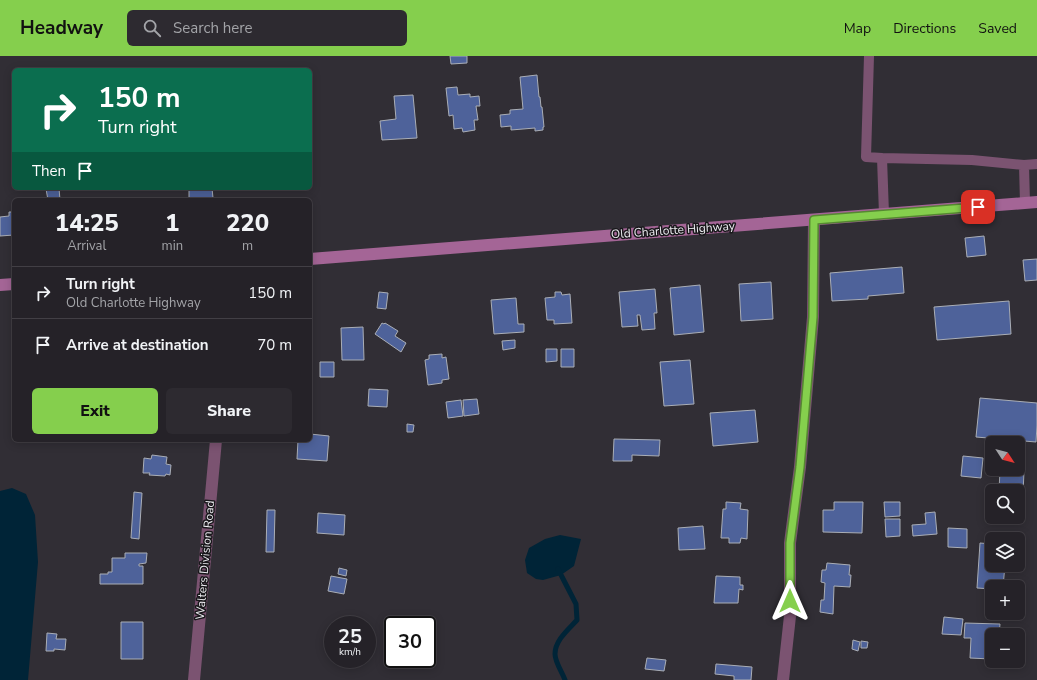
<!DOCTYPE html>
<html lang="en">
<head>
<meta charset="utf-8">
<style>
  body { margin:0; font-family:"Nunito Sans",sans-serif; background:#2d2a30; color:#f1f3f6; height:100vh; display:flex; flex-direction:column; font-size:15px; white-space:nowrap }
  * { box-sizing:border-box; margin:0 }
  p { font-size:13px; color:#a3a4a8 }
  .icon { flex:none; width:22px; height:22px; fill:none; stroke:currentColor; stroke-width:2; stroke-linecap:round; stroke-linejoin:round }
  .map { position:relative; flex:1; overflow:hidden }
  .side { position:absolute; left:12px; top:142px; width:300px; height:244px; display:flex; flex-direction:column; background:#252228; border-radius:6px; box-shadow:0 2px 10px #0003,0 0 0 1px #423f45 }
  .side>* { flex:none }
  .hud { position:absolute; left:12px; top:12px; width:300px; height:122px; border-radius:6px; box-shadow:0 2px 10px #0003,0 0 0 1px #423f45; background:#0b6e4f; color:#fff; overflow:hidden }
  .needle { width:26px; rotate:126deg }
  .controls { position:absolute; left:985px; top:380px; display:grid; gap:8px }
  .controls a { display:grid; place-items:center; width:40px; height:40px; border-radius:6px; background:#252228; box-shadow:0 2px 10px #0003,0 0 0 1px #423f45; font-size:20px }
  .speed { position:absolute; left:324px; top:560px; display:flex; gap:8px; font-size:20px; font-weight:700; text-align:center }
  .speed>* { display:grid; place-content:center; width:52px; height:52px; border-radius:50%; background:#252228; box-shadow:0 2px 10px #0003,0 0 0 1px #423f45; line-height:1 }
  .speed small { font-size:10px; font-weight:400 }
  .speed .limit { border:2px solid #111; border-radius:6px; background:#fff; color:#111 }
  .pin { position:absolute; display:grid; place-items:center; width:34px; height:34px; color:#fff; margin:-17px; border-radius:8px; box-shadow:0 2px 6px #0006 }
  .me { position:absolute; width:44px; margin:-22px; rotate:0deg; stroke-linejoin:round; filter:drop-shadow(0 0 3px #0008) }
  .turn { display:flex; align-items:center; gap:14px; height:84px; padding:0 20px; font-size:18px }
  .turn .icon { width:52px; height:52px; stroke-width:2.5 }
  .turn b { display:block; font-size:28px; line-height:34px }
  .then { display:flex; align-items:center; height:38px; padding:0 20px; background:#0003; gap:8px; font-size:15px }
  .eta { display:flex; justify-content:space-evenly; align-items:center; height:68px; text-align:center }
  .eta b { font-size:24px; font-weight:800; line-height:28px }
  .primary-button { display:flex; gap:8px; margin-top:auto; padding:8px 20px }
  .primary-button a { flex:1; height:46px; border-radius:6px; background:#85cf4d; color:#111; font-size:16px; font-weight:800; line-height:46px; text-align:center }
  .primary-button a+a { background:#2d2a30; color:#f1f3f6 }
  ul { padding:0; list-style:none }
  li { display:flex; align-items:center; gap:12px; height:52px; padding:0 20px; border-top:1px solid #423f45 }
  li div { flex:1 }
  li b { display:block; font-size:15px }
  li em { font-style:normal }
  header { display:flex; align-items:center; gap:24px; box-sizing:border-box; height:56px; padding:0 20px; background:#85cf4d; color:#111 }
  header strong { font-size:19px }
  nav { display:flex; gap:22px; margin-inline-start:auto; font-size:14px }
  .search { width:280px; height:36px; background:#2d2a30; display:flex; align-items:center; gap:10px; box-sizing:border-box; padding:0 14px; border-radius:6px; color:#a3a4a8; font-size:15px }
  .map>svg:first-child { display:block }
</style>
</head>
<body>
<header>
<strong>Headway</strong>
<div class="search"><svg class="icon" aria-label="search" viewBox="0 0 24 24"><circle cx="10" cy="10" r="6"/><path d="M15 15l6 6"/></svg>Search here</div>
<nav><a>Map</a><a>Directions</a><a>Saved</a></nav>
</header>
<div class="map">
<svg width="1037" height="624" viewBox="0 0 1037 624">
  <rect width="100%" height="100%" fill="#312e35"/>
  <path fill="#002437" d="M 12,432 L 26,438 L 35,459 L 38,506 L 28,624 L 0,624 L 0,435 Z
    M 560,479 L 581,483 L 574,510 L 561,519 L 543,524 L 536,523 L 527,517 L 525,504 L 529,492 L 545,483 Z"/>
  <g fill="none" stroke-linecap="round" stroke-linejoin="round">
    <path stroke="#002437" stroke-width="5" d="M 558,513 L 576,548 L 577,564 C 569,573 555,584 555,598 C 555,606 562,616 565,624"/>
  </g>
  <path fill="#4e629a" stroke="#aaaeb6" d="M 450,0 L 467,0 L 467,7 L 451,8 Z
    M 537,19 L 539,41 L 540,41 L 541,51 L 542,51 L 544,71 L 543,71 L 543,74 L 535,75 L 535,72 L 511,74 L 511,70 L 501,71 L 500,59 L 510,58 L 510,54 L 523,53 L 520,21 Z
    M 457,31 L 458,39 L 470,38 L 470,41 L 479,40 L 480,50 L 476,50 L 478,64 L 474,64 L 475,74 L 463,76 L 462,72 L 454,73 L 453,59 L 449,60 L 446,32 Z
    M 413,39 L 417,82 L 382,84 L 380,65 L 396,63 L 394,40 Z
    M 53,132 L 59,132 L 60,144 L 48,144 L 46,133 Z
    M 189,132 L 212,132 L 213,142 L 189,142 Z
    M 9,156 L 14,156 L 14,179 L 0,180 L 0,161 L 9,160 Z
    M 984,180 L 986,199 L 967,201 L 965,182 Z
    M 1037,203 L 1037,224 L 1025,225 L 1023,204 Z
    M 902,211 L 904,237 L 868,240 L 868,243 L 832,245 L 830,217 Z
    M 771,226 L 773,263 L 741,265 L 739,228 Z
    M 700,229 L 704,276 L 674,279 L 670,232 Z
    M 655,233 L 657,257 L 654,257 L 655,273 L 642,274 L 640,259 L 637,259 L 638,270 L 622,271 L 619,236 Z
    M 379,236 L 388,237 L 386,253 L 377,252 Z
    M 555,236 L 561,236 L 562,239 L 570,238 L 572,267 L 554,268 L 554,264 L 547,264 L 545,242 L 555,241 Z
    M 516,242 L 518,268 L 524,268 L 524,276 L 494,278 L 491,244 Z
    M 1009,245 L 1011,278 L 937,284 L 934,251 Z
    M 382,267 L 384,268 L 385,267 L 398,275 L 395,280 L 406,287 L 401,296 L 375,278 Z
    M 363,271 L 364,304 L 342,304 L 341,272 Z
    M 515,284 L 515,292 L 503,294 L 502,285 Z
    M 546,293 L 557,293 L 557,305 L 546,306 Z
    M 561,293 L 574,293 L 574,311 L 561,311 Z
    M 442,298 L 442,302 L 446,301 L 449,323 L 442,324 L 442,327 L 428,329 L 425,304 L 429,303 L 429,299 Z
    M 690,304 L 694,348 L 664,350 L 660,306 Z
    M 320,306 L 334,306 L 334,321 L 320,321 Z
    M 369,333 L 388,334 L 387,351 L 368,350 Z
    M 980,342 L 1037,347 L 1037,369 L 1036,386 L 976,381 Z
    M 477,343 L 479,358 L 464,360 L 463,344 Z
    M 461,344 L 463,360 L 448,362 L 446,346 Z
    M 755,354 L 758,386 L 713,390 L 710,357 Z
    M 407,368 L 414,369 L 413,376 L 407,376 Z
    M 310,378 L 329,380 L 327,405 L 297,403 L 298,384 L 310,384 Z
    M 614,383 L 660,384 L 659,400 L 632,399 L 632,405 L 613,405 Z
    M 152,399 L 167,401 L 166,408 L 171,409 L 170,419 L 166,418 L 165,420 L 149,419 L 150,417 L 143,417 L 144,402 L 151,403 Z
    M 963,400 L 983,402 L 981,422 L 961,420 Z
    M 1000,414 L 1024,415 L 1022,461 L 1018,461 L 1018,435 L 999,435 Z
    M 134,436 L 142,437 L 139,483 L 131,482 Z
    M 726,446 L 741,447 L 740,453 L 748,454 L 747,483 L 741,482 L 740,487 L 729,487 L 729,482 L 721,482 L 723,453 L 726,453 Z
    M 834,446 L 863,446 L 862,477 L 823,476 L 823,454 L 834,454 Z
    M 884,446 L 900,446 L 900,460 L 885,461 Z
    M 267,454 L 275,454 L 274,496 L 266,496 Z
    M 935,456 L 937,478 L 913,480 L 912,469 L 926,468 L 925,457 Z
    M 318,457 L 345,459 L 344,479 L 317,477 Z
    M 885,463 L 900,463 L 900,480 L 886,481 Z
    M 703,470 L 705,493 L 679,494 L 678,472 Z
    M 948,472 L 967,473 L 967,492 L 948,491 Z
    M 980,487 L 992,488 L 992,509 L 1005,509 L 1003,531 L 992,531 L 992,533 L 977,532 Z
    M 125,497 L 147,497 L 146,507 L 139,508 L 139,510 L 143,510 L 143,528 L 100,528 L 100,518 L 108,518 L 108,516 L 112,516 L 112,502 L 125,502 Z
    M 827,507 L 850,509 L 849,519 L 851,519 L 850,531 L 834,530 L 833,558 L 820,556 L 821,544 L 824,544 L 825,527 L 821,526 L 822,514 L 826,514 Z
    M 339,512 L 347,514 L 346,520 L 338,518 Z
    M 331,520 L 347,523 L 344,538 L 328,535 Z
    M 716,520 L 740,521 L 740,529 L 743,529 L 743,534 L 739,533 L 738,547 L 714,547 Z
    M 944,561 L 963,563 L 961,579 L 942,578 Z
    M 121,566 L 143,566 L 143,603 L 121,603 Z
    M 965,567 L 1000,568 L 999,579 L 992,579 L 991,603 L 970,602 L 971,582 L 964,582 Z
    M 47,577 L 57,578 L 56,583 L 66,583 L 65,594 L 54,593 L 54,595 L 46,595 Z
    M 853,584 L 860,586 L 858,595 L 852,593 Z
    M 861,585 L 868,586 L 867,592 L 861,592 Z
    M 647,602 L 666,604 L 664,615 L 645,613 Z
    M 716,608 L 752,611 L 751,624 L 734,624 L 734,620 L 715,618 Z"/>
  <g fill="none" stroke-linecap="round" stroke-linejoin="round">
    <path stroke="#7b5371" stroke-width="10" d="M 869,0 L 866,101 L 882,102 L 884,158
      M 882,102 L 972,104 L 1024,109
      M 1025,147 L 1024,109 L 1037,108"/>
    <path stroke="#7b5371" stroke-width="12" d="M 194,624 L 216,384
      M 783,624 L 790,560 L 790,487 L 800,411 L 813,261 L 814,164"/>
    <path stroke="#a46596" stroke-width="12" d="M 310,203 L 1037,146
      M 0,229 L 14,228"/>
  </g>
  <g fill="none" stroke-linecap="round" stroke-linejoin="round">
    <g stroke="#568732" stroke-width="10">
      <path id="route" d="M 790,545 L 790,487 L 800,411 L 813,261 L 814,164 L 978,151"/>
    </g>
    <use href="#route" stroke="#85cf4d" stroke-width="7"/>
  </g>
  <g text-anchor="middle" stroke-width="3" stroke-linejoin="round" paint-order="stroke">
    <g font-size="12" fill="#ecebf0" stroke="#18171a">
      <text transform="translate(673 174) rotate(-4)" y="4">Old Charlotte Highway</text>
      <text transform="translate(205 504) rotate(-85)" y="4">Walters Division Road</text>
    </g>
  </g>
</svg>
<div class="controls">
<a><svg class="needle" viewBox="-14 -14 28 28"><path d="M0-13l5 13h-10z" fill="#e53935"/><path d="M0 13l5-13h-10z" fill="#a3a4a8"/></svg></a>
<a><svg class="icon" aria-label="search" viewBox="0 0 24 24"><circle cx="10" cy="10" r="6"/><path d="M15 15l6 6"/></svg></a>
<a><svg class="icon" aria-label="layers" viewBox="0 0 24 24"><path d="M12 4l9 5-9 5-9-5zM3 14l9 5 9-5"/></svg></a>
<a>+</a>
<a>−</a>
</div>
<div class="speed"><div>25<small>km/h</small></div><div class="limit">30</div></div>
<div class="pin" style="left:978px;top:151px;background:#d93025"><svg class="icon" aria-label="arrive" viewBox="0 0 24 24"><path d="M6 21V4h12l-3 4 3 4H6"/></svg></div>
<svg class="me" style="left:790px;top:545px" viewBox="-20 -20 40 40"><path d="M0-17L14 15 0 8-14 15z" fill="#85cf4d" stroke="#fff" stroke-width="4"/></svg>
<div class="hud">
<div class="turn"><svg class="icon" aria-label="right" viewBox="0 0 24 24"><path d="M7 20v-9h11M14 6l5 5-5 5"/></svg><div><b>150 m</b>Turn right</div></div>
<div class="then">Then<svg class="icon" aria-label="arrive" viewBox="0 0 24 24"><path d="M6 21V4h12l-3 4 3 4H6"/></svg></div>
</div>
<section class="side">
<div class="eta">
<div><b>14:25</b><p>Arrival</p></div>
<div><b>1</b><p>min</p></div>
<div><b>220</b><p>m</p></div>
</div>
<ul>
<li><svg class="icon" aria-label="right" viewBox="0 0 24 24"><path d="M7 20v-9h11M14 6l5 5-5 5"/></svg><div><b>Turn right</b><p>Old Charlotte Highway</p></div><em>150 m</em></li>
<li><svg class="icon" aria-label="arrive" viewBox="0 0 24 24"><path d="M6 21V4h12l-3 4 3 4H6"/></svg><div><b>Arrive at destination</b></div><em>70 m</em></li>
</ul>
<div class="primary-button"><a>Exit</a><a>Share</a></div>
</section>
</div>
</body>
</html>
